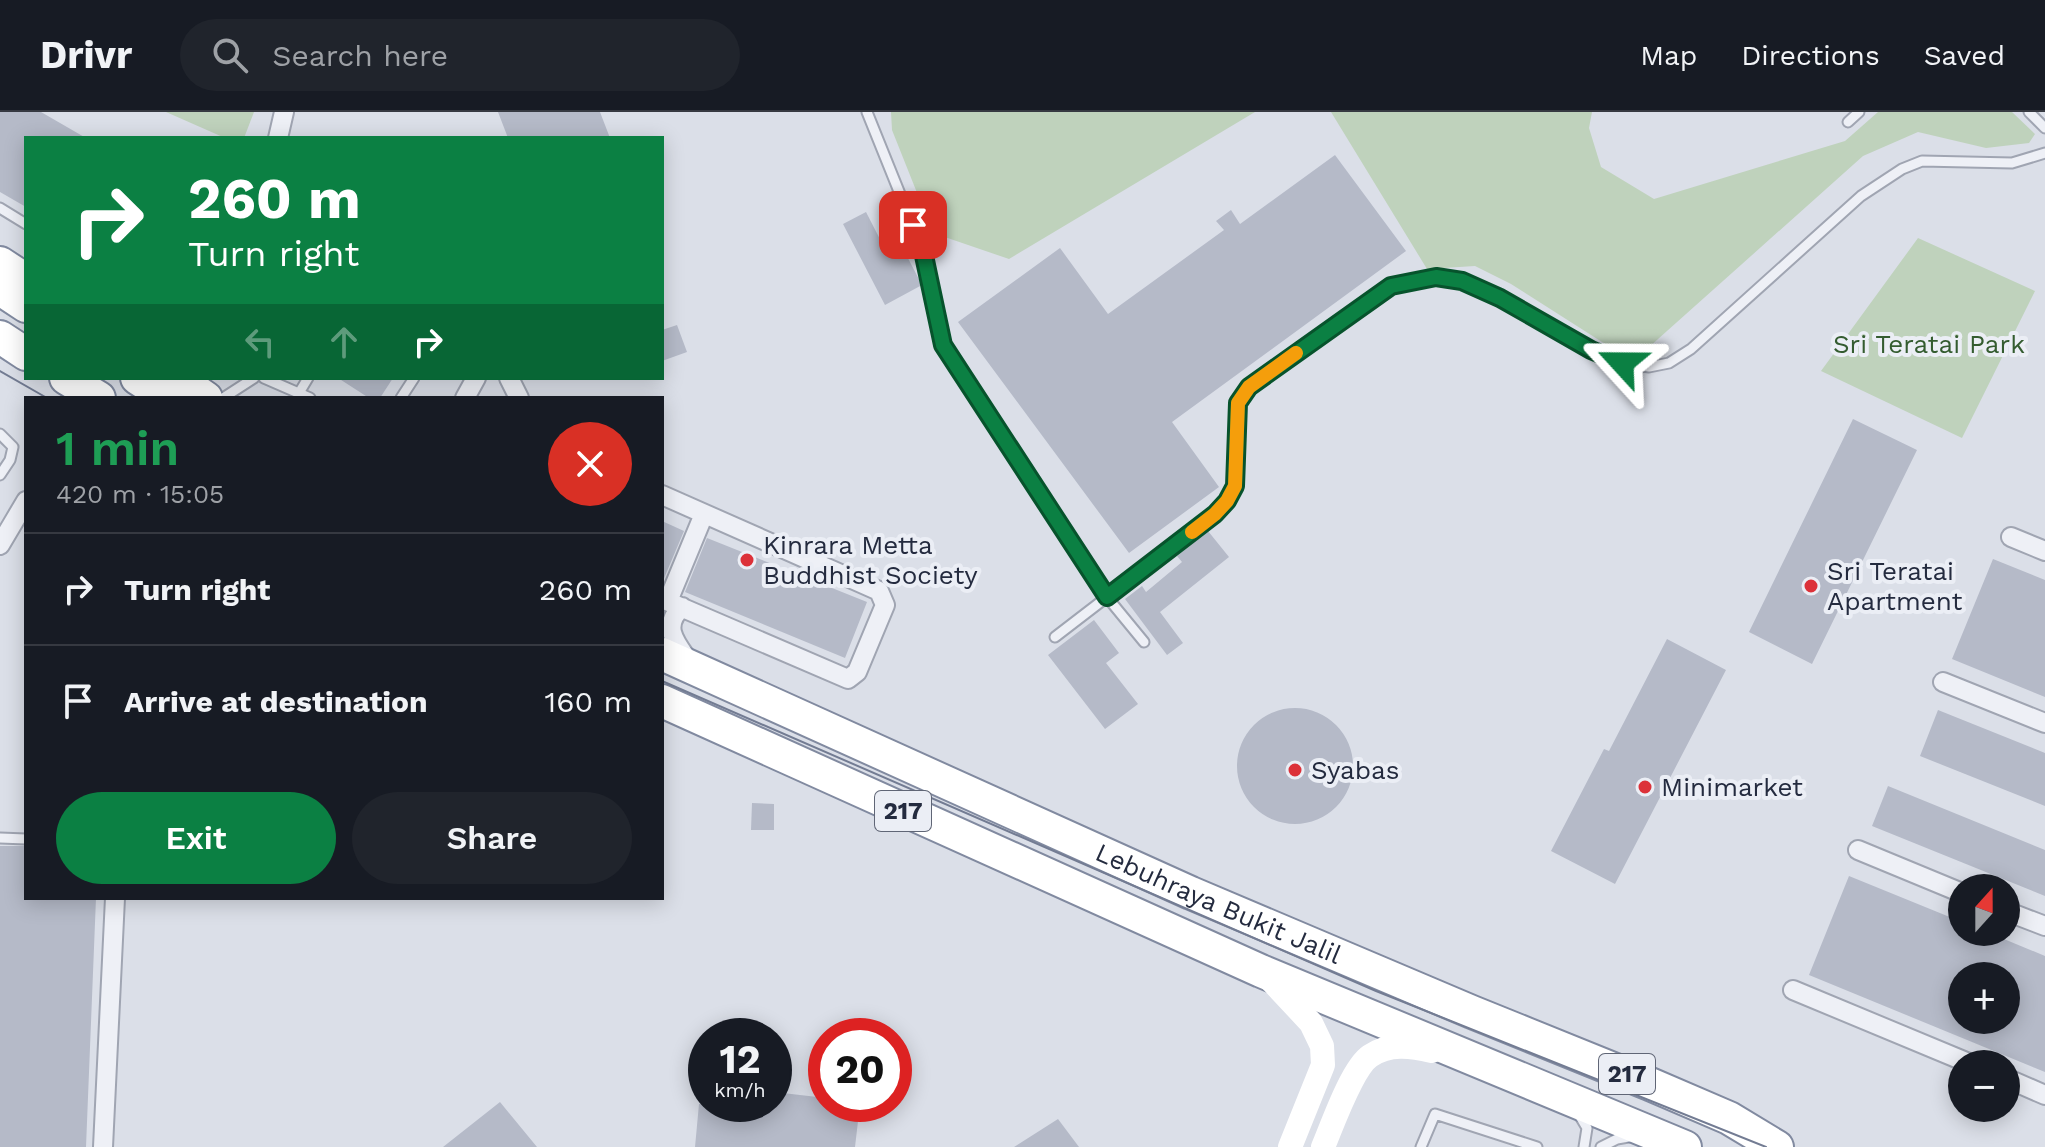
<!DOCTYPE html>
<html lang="en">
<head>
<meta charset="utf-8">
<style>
  body { margin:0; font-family:"Work Sans",sans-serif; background:#20242c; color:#f1f3f6; height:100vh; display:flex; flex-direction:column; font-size:30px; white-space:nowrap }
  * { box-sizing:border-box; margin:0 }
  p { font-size:26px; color:#9ea1a6 }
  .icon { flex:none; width:44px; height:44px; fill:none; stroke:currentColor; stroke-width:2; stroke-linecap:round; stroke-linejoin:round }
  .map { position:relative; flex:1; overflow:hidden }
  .sheet { position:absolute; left:24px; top:284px; width:640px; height:504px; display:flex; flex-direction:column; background:#171b24; border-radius:0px; box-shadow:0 4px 20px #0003 }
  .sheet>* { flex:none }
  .banner { position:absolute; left:24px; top:24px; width:640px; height:244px; border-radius:0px; box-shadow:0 4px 20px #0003; background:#0b8043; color:#fff; overflow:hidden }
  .needle { width:52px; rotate:21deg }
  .tools { position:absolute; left:1948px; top:762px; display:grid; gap:16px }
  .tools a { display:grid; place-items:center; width:72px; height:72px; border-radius:50%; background:#171b24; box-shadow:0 4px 20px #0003; font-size:40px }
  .speed { position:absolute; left:688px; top:906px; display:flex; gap:16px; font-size:40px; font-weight:700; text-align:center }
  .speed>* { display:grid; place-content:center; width:104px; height:104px; border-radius:50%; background:#171b24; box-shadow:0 4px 20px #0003; line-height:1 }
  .speed small { font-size:20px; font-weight:400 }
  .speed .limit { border:12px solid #d22; background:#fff; color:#111 }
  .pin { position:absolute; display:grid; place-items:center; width:68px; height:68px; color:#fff; margin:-34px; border-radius:16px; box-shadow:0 4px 12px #0006 }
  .me { position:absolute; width:88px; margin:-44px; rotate:294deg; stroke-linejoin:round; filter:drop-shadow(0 0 6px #0008) }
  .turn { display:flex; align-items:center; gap:28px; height:168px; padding:0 32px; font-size:36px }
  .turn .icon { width:104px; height:104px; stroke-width:2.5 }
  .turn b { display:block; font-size:56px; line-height:68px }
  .lanes { display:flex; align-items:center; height:76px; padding:0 32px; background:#0003; justify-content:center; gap:40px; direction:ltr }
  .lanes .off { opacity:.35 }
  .round { display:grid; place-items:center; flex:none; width:84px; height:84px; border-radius:42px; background:#20242c }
  .head { display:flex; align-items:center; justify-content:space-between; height:136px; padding:0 32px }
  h1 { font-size:48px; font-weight:600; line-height:60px; color:#1e9e55 }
  .action { display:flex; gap:16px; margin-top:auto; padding:16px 32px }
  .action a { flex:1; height:92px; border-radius:48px; background:#0b8043; color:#fff; font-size:32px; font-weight:600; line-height:92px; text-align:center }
  .action a+a { background:#20242c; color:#f1f3f6 }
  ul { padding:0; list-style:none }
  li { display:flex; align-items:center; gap:24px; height:112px; padding:0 32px; border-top:2px solid #363941 }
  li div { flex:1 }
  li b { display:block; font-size:30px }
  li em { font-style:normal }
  header { display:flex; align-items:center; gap:48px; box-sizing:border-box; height:112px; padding:0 40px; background:#171b24; border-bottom:2px solid #363941 }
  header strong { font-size:38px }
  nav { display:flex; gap:44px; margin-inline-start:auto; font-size:28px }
  .search { width:560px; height:72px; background:#20242c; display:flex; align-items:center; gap:20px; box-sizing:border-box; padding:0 28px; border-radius:44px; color:#9ea1a6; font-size:30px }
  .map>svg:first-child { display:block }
</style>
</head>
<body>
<header>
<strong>Drivr</strong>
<div class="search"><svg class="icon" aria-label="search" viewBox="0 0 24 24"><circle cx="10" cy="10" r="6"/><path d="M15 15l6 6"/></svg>Search here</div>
<nav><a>Map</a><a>Directions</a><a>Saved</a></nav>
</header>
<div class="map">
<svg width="2045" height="1035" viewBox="0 0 2045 1035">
  <rect width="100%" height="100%" fill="#dbdfe8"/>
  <path fill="#bfd2bc" d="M 166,0 L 254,0 L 244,26 L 225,26 Z
    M 891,0 L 1255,0 L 1009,147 L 933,121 L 892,18 Z
    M 1331,0 L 1592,0 L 1589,16 L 1601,55 L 1654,87 L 1845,29 L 1878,0 L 2012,0 L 2035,22 L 2029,31 L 1986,36 L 1918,20 L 1863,44 L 1639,244 L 1613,237 L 1511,172 L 1475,154 L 1427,157 Z
    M 1918,126 L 2035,179 L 1962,326 L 1821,259 Z"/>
  <path fill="#b5bac8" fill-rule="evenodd" d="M 0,0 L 41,0 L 86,26 L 26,26 L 26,95 L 0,80 Z
    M 498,0 L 600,0 L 610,26 L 508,26 Z
    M 1335,43 L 1406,139 L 1172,310 L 1219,375 L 1129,441 L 958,210 L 1060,136 L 1108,202 L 1224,118 L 1216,109 L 1231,98 L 1240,112 Z
    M 866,100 L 886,139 L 900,131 L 922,173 L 885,193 L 843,112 Z
    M 677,213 L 687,240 L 662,249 L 662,218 Z
    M 338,266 L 393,266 L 380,286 L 369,286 Z
    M 1853,307 L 1917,338 L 1812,552 L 1749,520 Z
    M 662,409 L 684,419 L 662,471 Z
    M 1208,419 L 1229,445 L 1160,500 L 1183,531 L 1167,543 L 1125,487 L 1142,474 L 1146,480 L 1182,450 L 1177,444 Z
    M 707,426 L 867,490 L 845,546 L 685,480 Z
    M 1993,447 L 2045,468 L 2045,585 L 1952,547 Z
    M 1094,508 L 1119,541 L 1106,551 L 1138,592 L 1105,617 L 1048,543 Z
    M 1667,527 L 1726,558 L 1615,772 L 1551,739 L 1604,637 L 1609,639 Z
    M1237 654a58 58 0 1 1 116 0a58 58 0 1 1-116 0Z
    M 1938,598 L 2045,641 L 2045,694 L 1920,644 Z
    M 1888,674 L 2045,738 L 2045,784 L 1872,714 Z
    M 752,691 L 774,692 L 774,718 L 751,718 Z
    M 0,734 L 26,734 L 26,786 L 96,786 L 86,1035 L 0,1035 Z
    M 1849,764 L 1962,810 L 1962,820 L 1987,820 L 2045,844 L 2045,960 L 1809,863 ZM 1962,864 L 2006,864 L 2006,908 L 1962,908 Z
    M 774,980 L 826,986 L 826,992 L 860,992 L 855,1035 L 695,1035 L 699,992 L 774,992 Z
    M 500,990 L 537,1035 L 443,1035 Z
    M 1058,1007 L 1079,1035 L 1014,1035 Z"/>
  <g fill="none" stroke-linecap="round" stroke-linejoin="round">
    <g stroke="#a0a5b2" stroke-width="13">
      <path id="lane" d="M 867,0 L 923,139 L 943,233 L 1107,485 L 1144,530
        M 2029,0 L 2045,16
        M 1848,10 L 1859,0
        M 0,96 L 26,112
        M 264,266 L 310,286
        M 299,281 L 308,266
        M 223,286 L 254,266
        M 401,286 L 414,266
        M 0,322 L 13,335 L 10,348 L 0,363
        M 1055,525 L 1215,402 L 1227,389 L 1235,374 L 1238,291 L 1249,275 L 1391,174 L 1436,165 L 1462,169 L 1500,186 L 1591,238 L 1622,251 L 1649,255 L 1669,251 L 1691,237 L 1861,84 L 1902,57 L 1922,49 L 2012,51 L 2045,41
        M 0,726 L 26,727
        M 1578,1001 L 1587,1016 L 1584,1035
        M 1421,1035 L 1435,1002 L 1537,1035
        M 1601,1035 L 1617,1027 L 1634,1024"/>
    </g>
    <g stroke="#a0a5b2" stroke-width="22">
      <path id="street" d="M 278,26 L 284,0
        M 509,266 L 519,286
        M 465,286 L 476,266
        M 662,383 L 879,479 L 885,493 L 857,560 L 848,567 L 662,487
        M 2011,425 L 2045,439
        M 0,433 L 26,389
        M 668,489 L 704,402
        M 682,495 C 660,515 677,532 690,551
        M 1943,570 L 2045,611
        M 1858,738 L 1962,781
        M 2006,799 L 2045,814
        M 1793,878 L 1971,952
        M 2006,966 L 2045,983
        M 103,1035 L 115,786"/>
    </g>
    <g stroke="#818aa0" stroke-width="36">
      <g id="highway">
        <path d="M 0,151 L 26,168"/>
        <path d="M 0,177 L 26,194"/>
        <path d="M 0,225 L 26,242"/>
        <path d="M 66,266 L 99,286"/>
        <path d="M 137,266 L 168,286"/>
        <path d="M 177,266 L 206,286"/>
        <path id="s1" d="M 662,542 L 1191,781 L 1472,900 L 1650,972 L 1729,1006 L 1777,1035"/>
        <path d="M 662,589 L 1261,859 L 1685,1035"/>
      </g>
    </g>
    <use href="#lane" stroke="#eef0f6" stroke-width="9"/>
    <use href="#street" stroke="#eef0f6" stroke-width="18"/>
    <path stroke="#fff" stroke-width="24" d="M 1269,866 L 1311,911 L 1322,934 L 1323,953 L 1290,1035
      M 1323,1035 C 1332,1014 1352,956 1370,944 C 1389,931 1411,934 1432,939"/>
    <use href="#highway" stroke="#fff" stroke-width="32"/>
    <path stroke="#737c93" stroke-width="2" d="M 0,259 L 47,286
      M 662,569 L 1376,879 L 1766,1035"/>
  </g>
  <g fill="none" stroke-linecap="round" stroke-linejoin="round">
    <g stroke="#07532c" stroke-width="20">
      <path id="route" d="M 913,113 L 923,139 L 943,233 L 1107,485 L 1215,402 L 1227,389 L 1235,374 L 1238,291 L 1249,275 L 1391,174 L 1436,165 L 1462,169 L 1500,186 L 1591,238 L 1622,251"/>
    </g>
    <use href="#route" stroke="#0b8043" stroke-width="14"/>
    <path stroke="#f59e0b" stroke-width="14" d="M 1192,420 L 1215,402 L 1227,389 L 1235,374 L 1238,291 L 1249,275 L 1296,241"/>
  </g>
  <g fill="#dc3139" stroke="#ebeef5" stroke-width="3">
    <circle cx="747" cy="448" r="8"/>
    <circle cx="1811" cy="474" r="8"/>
    <circle cx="1295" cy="658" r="8"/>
    <circle cx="1645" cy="675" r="8"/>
  </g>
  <g text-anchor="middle" stroke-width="8" stroke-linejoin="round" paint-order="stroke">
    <g fill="#ebeef5" stroke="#606676" stroke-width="2">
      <rect x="875" y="679" width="56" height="40" rx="6"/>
      <rect x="1599" y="942" width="56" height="40" rx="6"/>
    </g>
    <g font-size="24" font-weight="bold" fill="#242b3f">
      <text x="903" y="707">217</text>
      <text x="1627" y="970">217</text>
    </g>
    <g font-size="26" fill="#345c30" stroke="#ebeef5">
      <text x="1929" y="241">Sri Teratai Park</text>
    </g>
    <g font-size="26" fill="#242b3f" stroke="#ebeef5" text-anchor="start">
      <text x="763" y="442">Kinrara Metta<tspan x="763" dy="30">Buddhist Society</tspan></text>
      <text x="1827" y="468">Sri Teratai<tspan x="1827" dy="30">Apartment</tspan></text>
      <text x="1311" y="667">Syabas</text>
      <text x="1661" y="684">Minimarket</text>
    </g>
    <g font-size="26" fill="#242b3f" stroke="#ebeef5">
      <text dy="9" stroke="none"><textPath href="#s1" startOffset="610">Lebuhraya Bukit Jalil</textPath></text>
    </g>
  </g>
</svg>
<div class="tools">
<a><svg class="needle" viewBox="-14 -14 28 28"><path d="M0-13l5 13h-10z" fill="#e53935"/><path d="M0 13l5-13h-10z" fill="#9ea1a6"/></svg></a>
<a>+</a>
<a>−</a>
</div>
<div class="speed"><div>12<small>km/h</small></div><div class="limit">20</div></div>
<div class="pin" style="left:913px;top:113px;background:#d93025"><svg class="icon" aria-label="arrive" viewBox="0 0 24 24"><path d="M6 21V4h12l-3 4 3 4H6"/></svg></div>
<svg class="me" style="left:1622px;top:251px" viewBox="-20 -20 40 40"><path d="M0-17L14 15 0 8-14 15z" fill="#0b8043" stroke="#fff" stroke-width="4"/></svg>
<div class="banner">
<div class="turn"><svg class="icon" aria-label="right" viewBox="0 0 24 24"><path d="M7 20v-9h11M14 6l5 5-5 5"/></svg><div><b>260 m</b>Turn right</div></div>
<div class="lanes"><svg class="icon off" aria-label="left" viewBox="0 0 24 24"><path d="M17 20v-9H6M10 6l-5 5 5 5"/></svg><svg class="icon off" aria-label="ahead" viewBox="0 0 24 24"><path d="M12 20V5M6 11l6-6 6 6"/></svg><svg class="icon" aria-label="right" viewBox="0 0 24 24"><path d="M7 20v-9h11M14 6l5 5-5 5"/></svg></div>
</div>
<section class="sheet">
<div class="head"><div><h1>1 min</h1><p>420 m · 15:05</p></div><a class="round" style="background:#d93025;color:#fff"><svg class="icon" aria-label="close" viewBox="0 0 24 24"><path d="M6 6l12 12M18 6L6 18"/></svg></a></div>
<ul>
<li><svg class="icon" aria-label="right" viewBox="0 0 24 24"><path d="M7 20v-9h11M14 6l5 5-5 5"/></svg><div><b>Turn right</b></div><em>260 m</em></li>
<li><svg class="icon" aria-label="arrive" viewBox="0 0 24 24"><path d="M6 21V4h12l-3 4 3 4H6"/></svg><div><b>Arrive at destination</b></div><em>160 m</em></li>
</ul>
<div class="action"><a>Exit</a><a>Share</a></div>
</section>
</div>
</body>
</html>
